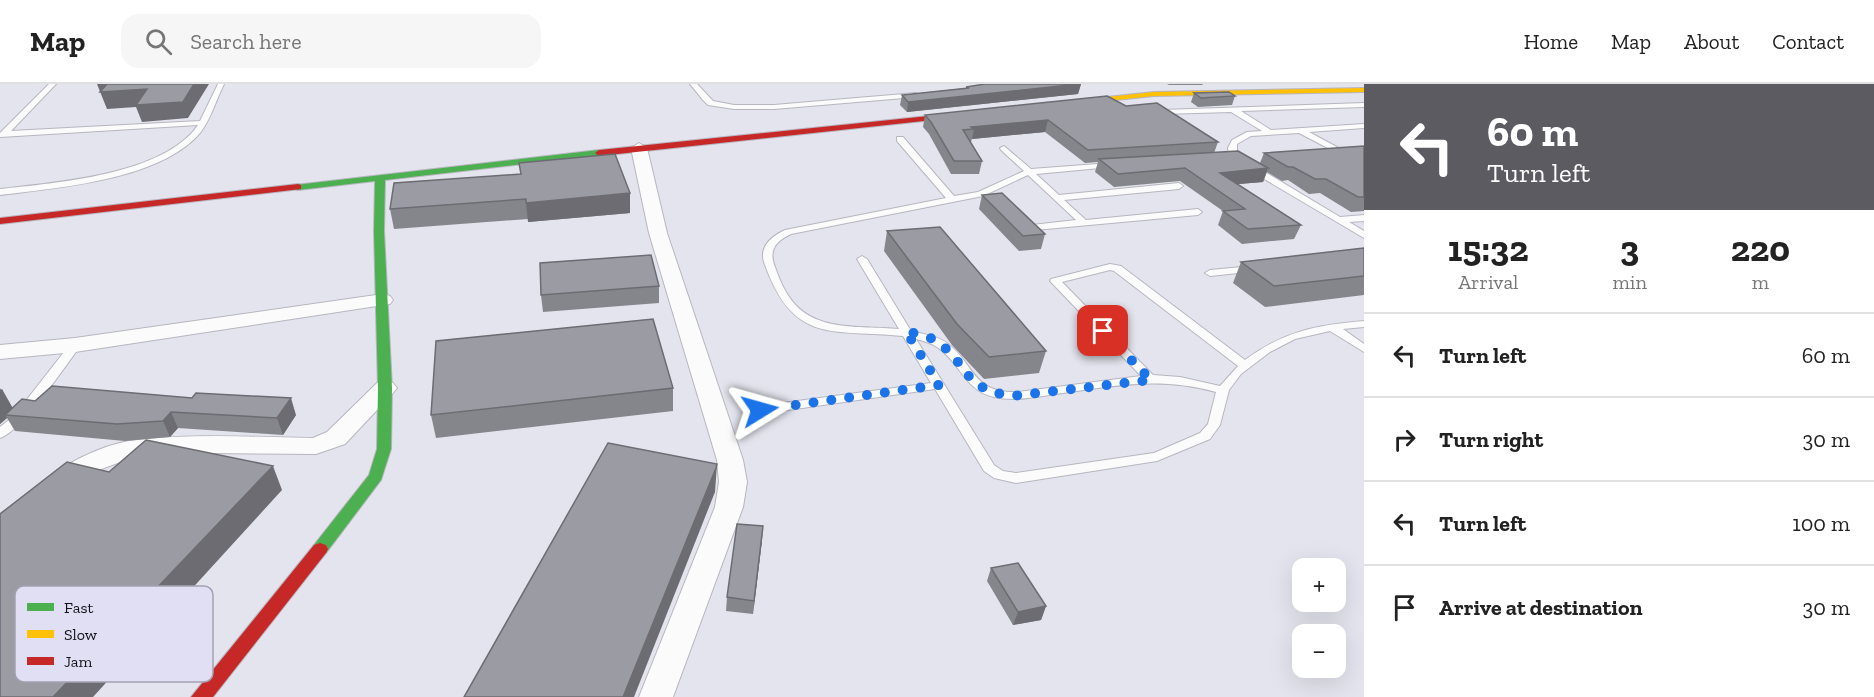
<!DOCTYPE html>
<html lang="en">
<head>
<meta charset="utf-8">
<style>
  body { margin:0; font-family:"Zilla Slab",serif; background:#f6f6f6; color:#222; height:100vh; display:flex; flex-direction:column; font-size:22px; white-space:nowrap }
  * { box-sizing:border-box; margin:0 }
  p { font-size:20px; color:#767676 }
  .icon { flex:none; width:33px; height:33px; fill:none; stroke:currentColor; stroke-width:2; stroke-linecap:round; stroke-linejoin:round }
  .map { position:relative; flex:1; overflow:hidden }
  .sheet { display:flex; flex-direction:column; background:#fff; width:510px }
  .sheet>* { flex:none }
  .banner { background:#5c5b62; color:#fff; overflow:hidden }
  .controls { position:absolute; left:1292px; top:474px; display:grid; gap:12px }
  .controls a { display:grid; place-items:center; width:54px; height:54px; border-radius:12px; background:#fff; box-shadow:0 6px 24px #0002; font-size:30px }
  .pin { position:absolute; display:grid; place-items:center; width:51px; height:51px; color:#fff; margin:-26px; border-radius:12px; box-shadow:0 3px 9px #0006 }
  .me { position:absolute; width:66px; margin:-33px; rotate:82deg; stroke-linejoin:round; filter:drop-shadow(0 0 4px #0008) }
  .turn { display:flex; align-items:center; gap:21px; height:126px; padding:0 24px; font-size:27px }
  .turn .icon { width:78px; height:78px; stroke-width:2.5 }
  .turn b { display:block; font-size:42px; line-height:51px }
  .eta { display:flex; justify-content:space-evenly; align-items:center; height:102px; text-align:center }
  .eta b { font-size:36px; font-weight:800; line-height:42px }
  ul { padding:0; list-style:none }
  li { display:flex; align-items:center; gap:18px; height:84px; padding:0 24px; border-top:2px solid #e0e0e0 }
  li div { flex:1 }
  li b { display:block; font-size:22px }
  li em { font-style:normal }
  header { display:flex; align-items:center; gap:36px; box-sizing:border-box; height:84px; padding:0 30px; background:#fff; border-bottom:2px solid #e0e0e0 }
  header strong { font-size:28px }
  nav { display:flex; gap:33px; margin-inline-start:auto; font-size:21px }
  .search { width:420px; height:54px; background:#f6f6f6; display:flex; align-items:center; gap:15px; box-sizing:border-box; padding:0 21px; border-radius:18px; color:#767676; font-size:22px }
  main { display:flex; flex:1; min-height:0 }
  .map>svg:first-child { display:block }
</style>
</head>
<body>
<header>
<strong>Map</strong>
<div class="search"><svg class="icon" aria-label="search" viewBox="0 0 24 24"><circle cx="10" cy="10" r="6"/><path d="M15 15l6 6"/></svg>Search here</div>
<nav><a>Home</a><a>Map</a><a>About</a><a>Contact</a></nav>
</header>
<main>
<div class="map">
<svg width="1364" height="613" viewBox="0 0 1364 613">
  <rect width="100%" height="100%" fill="#e4e4ee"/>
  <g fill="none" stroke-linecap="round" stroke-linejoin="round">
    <g stroke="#b7b6bf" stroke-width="2">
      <path id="lane" d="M 49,0 L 56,0 L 11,47 L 200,37 L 218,0 L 224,0 C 216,16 211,35 200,49 C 160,96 57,104 0,111 L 0,105 C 55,99 164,91 198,41 L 0,53 L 0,49 Z
        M 690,0 L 697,0 L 713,17 L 734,21 L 774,21 L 916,9 L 919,11 L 916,13 L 774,25 L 734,25 L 708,21 L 703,16 Z
        M 1364,19 L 1364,23 L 1241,27 L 1271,46 L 1364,40 L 1364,44 L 1309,48 L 1348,69 L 1349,71 L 1345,73 L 1299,49 L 1251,52 L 1237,60 L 1237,74 L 1233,76 L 1229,74 L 1228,64 L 1232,56 L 1247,48 L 1262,47 L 1231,28 L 1162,30 L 1158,28 L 1162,26 Z
        M 897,53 L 903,53 L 954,112 L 978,108 L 1024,87 L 1001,66 L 1000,64 L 1004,62 L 1031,85 L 1111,79 L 1115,81 L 1111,83 L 1036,90 L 1059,111 L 1179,99 L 1183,102 L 1179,105 L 1064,116 L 1086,136 L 1198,125 L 1202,128 L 1198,131 L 1035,146 L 1030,143 L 1032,141 L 1076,136 L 1028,91 L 983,112 L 791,150 C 776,157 768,166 775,183 C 778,191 781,200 786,208 C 810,250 858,241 899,245 L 857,175 L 862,172 L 867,175 L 911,247 C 923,250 937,252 947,259 C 975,280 972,310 1018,308 L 1141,292 L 1050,197 L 1051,195 L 1110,180 L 1121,182 L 1245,276 C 1284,247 1317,241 1364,237 L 1364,243 L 1343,245 L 1364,260 L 1364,268 L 1330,247 L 1295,255 L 1270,268 L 1241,290 L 1229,306 L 1220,341 L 1210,355 L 1157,377 L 1016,399 L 994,394 L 984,387 L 935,305 L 760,330 L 756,329 L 754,326 L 756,323 L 760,322 L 931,299 L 903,252 C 832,245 794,261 765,181 C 758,164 770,153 785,146 L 946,114 L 897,57 ZM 1110,186 L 1114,187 L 1238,282 L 1220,302 L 1180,293 L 1153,291 L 1062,198 ZM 916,255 C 924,257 931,259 937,263 C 960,278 965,307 994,313 C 1018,318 1040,312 1063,309 C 1118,301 1161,293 1216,308 L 1208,340 L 1200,349 L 1154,369 L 1016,389 L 1003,387 L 994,381 Z
        M 1249,82 L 1255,82 L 1340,133 L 1364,131 L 1364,137 L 1349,138 L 1364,147 L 1364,154 L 1249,86 Z
        M 1253,182 L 1257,183 L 1257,187 L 1210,192 L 1205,189 L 1210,186 Z
        M 75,258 L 81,261 C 66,281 21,348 0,354 L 0,343 L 14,332 L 71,259 Z"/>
    </g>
    <g stroke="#b7b6bf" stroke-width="2">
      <path id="street" d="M 639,59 L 647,64 L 667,149 L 743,376 L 747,398 L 743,423 L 673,613 L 639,613 L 715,423 L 719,398 L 717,376 L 649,149 L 631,64 Z
        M 383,210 L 390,212 L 393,216 L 390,220 L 75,268 L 0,275 L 0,261 L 75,254 Z
        M 385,297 L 393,299 L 397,304 L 393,309 L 345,360 L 316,370 L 206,369 L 131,374 L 96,387 L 69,408 L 59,410 L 49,408 L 45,401 C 58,380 105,361 129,357 C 190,349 252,353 313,354 L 327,348 L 377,299 Z"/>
    </g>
    <g stroke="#b7b6bf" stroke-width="2">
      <path id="fast" d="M 599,66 L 603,69 L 602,71 L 385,96 L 384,147 L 392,304 L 391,365 L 381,396 L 326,469 L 320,471 L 314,469 L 312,465 L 314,461 L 369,391 L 377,365 L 378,304 L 374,147 L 375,97 L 298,106 L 295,105 L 295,101 Z"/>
    </g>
    <g stroke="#b7b6bf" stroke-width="2">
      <path id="slow" d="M 1364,4 L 1364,8 L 1154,12 L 1069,21 L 1065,19 L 1069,17 L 1154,8 Z"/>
    </g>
    <g stroke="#b7b6bf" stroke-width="2">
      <path id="jam" d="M 967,28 L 970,28 L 970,32 L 599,72 L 595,69 L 599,66 Z
        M 298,100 L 301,101 L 301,105 L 0,140 L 0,134 Z
        M 320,459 L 326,461 L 328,465 L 326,469 L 213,613 L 191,613 L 314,461 Z"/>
    </g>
    <use href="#lane" fill="#fbfbfc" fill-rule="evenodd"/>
    <use href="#street" fill="#fbfbfc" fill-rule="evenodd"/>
    <use href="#fast" fill="#4caf50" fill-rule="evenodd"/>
    <use href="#slow" fill="#ffc107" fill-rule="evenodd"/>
    <use href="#jam" fill="#c62828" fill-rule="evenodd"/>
  </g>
  <path fill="#85858c" d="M 981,0 L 1081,0 L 1078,10 L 907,28 L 900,21 L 902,11 L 966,4 L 966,3 L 980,1 Z
    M 1167,0 L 1203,0 L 1202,1 L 1169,1 Z
    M 1194,9 L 1235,12 L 1232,21 L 1198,23 L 1191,18 Z
    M 1126,22 L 1218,58 L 1214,69 L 1260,79 L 1264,69 L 1364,62 L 1364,127 L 1351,128 L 1320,109 L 1309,110 L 1288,96 L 1282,97 L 1267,88 L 1263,98 L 1238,100 L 1301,141 L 1294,155 L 1242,160 L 1218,141 L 1223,127 L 1180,97 L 1114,103 L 1095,88 L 1098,78 L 1085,79 L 1045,48 L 972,55 L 971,58 L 970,58 L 982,77 L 979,90 L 951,90 L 929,50 L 923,43 L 925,31 Z
    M 519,79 L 630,129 L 528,138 L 528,135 L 394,145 L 390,125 L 521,90 Z
    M 982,111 L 1045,150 L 1041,165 L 1019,167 L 979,125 Z
    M 887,147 L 1046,267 L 1039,289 L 984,295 L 952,261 L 884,167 Z
    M 1364,164 L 1364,211 L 1265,223 L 1233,199 L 1241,178 Z
    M 659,202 L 659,219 L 543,228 L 541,211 Z
    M 0,304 L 12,324 L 35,317 L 296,331 L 283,351 L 178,344 L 170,353 L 125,357 L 15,347 L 7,334 L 0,340 Z
    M 673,304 L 673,327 L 436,354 L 431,331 Z
    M 762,456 L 753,530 L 726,527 L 727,513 Z
    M 991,484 L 1046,522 L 1041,536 L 1013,541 L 987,497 Z"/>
  <path fill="#6c6c72" d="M 97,0 L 109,0 L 147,5 L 194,0 L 209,0 L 188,34 L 142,38 L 136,23 L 107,25 Z
    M 1081,0 L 1078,10 L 907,28 L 908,18 Z
    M 1048,36 L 1045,48 L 972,55 L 974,45 L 971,43 Z
    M 1268,84 L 1263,98 L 1215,102 L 1220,89 Z
    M 630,109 L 630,129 L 528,138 L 526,119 Z
    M 2,305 L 15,328 L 5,331 L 7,334 L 0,340 L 0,306 Z
    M 291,314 L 296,331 L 283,351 L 277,334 Z
    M 171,328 L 178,344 L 170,353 L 163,337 Z
    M 717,380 L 715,408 L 634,613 L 623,613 Z
    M 273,382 L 282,406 L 93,613 L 53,613 Z
    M 763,442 L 762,456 L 753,530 L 754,517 Z
    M 1046,522 L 1041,536 L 1013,541 L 1018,528 Z"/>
  <path fill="#9b9ba3" stroke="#6c6c72" stroke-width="1.5" d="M 107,0 L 194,0 L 183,18 L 136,21 L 147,5 L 100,8 Z
    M 985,0 L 1079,0 L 908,18 L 902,11 L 969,4 L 966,3 Z
    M 1229,8 L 1235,12 L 1201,14 L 1194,9 Z
    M 1107,12 L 1126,22 L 1157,19 L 1218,58 L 1088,66 L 1048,36 L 971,43 L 974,45 L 963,46 L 982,77 L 954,77 L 931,38 L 925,31 Z
    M 1364,62 L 1364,113 L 1358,113 L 1326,95 L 1315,95 L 1293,83 L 1288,83 L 1264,69 Z
    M 1238,67 L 1268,84 L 1220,89 L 1301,141 L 1248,145 L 1223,127 L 1245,125 L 1185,84 L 1118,90 L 1099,75 Z
    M 615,70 L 630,109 L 526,119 L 526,115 L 390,125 L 394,99 L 521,90 L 519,79 Z
    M 1002,109 L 1045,150 L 1023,152 L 982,111 Z
    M 940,143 L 1046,267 L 989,273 L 957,240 L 887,147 Z
    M 1364,164 L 1364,192 L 1274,202 L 1241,178 Z
    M 651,171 L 659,202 L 541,211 L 540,179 Z
    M 653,235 L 673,304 L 431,331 L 436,257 Z
    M 52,302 L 192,314 L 196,309 L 291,314 L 277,334 L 171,328 L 163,337 L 117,340 L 5,331 L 22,315 L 35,317 Z
    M 146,356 L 273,382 L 53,613 L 0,613 L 0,430 L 67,378 L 109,388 Z
    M 608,359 L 717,380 L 716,384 L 623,613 L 464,613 Z
    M 737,440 L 763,442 L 754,517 L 727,513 Z
    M 1018,479 L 1046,522 L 1018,528 L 991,484 Z"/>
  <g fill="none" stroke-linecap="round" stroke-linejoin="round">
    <path stroke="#1a73e8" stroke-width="10" stroke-dasharray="0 18" d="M 760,326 L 939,301 L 906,247 C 916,250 929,252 938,258 C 970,282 962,305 1012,312 L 1151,296 L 1103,247"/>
  </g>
  <rect x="15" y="502" width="198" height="96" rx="9" fill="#e1dff3" stroke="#a3a1b1" stroke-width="1.5"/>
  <rect x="27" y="519" width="27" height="8" fill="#4caf50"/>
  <rect x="27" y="546" width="27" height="8" fill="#ffc107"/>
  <rect x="27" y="573" width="27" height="8" fill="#c62828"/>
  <g font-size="16" fill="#121117">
    <text x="64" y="529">Fast</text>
    <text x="64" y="556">Slow</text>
    <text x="64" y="583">Jam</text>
  </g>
</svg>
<div class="controls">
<a>+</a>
<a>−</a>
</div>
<div class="pin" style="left:1103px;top:247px;background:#d93025"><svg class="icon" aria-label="arrive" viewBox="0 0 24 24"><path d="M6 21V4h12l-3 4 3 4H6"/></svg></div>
<svg class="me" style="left:760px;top:326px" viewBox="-20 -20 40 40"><path d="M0-17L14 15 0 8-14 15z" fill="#1a73e8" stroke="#fff" stroke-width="4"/></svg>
</div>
<section class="sheet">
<div class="banner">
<div class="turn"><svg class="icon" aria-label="left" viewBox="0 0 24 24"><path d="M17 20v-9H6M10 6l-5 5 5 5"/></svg><div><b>60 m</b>Turn left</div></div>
</div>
<div class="eta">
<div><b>15:32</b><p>Arrival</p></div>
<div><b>3</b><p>min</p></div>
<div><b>220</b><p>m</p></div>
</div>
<ul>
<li><svg class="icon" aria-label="left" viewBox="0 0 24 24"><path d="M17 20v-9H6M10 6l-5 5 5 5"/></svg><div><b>Turn left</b></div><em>60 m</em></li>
<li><svg class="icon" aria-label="right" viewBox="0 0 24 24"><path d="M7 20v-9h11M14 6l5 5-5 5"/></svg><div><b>Turn right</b></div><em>30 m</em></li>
<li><svg class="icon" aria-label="left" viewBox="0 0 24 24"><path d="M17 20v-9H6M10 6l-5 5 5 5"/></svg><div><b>Turn left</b></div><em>100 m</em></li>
<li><svg class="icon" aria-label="arrive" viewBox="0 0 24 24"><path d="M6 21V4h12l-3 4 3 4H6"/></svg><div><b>Arrive at destination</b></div><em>30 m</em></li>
</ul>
</section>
</main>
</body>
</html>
